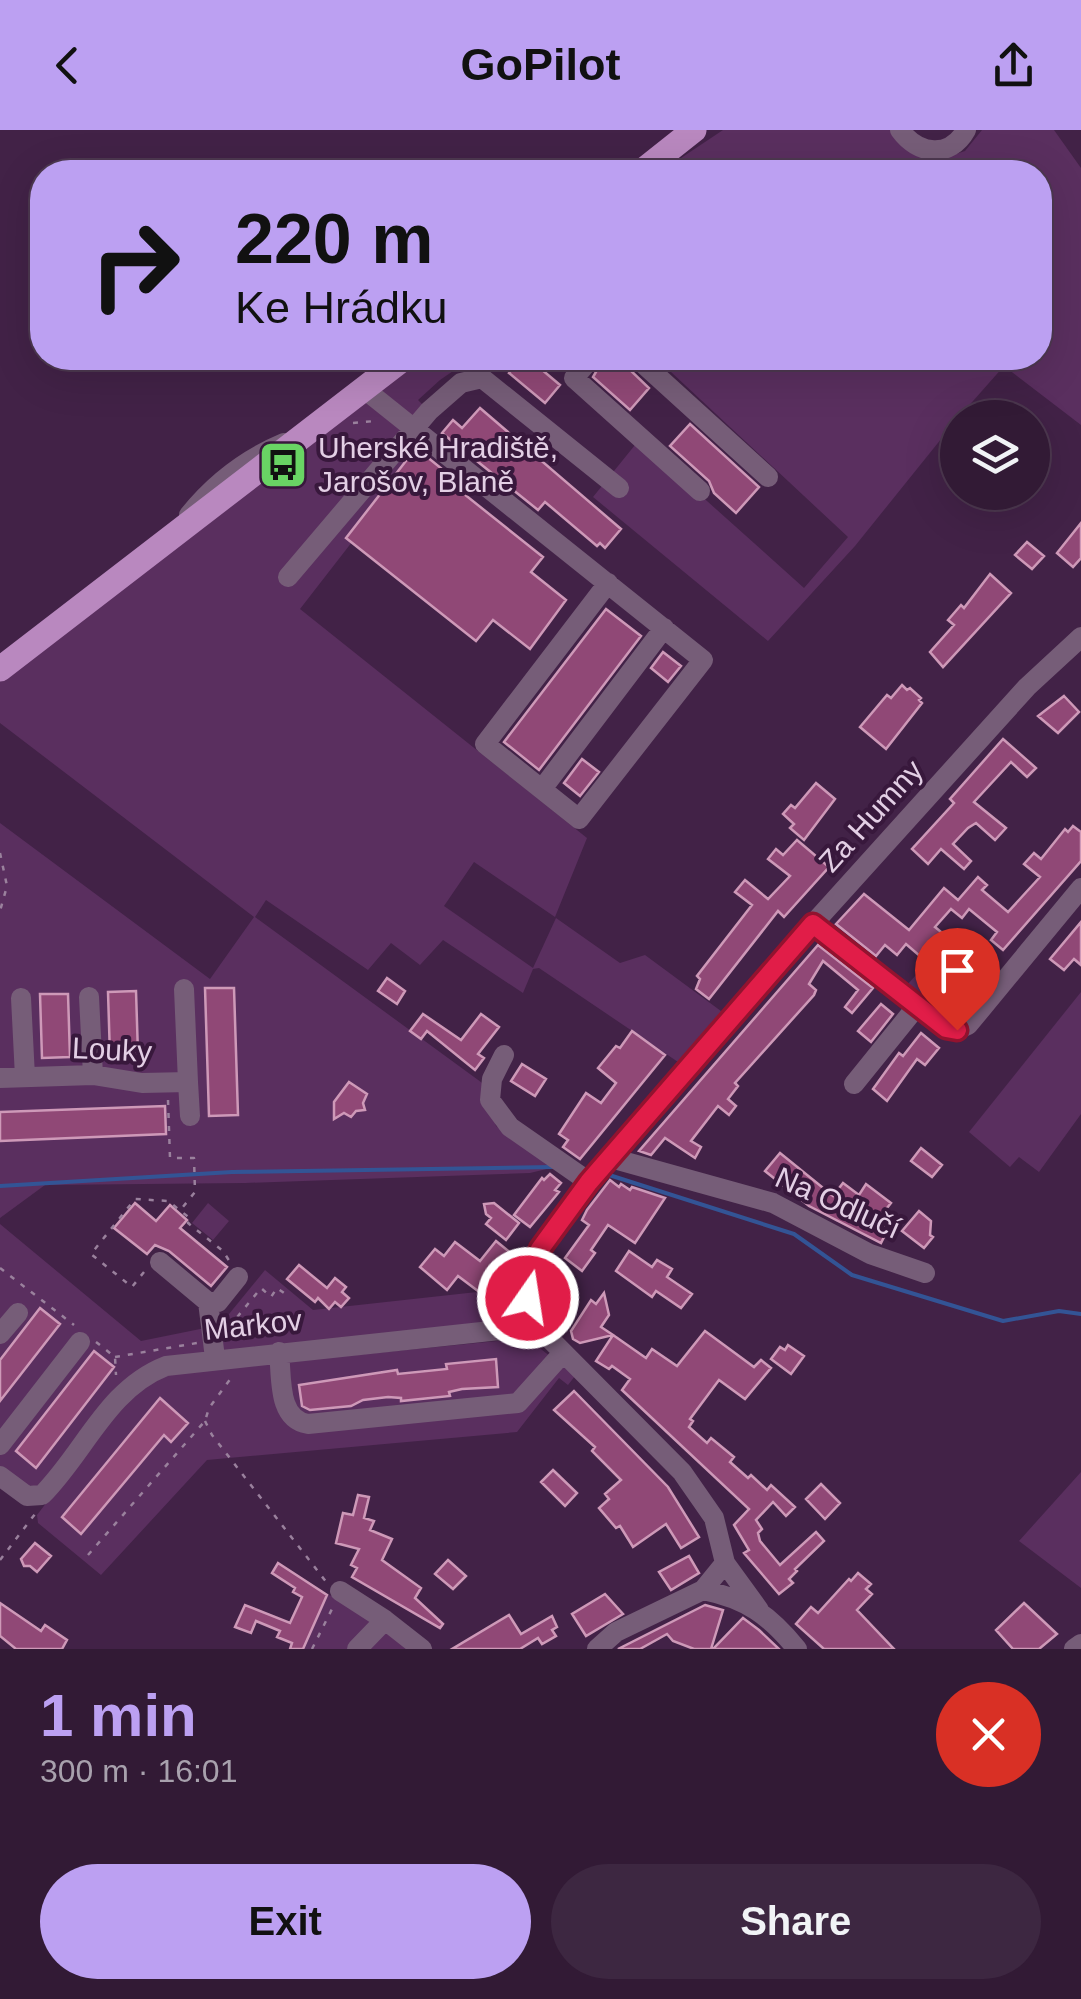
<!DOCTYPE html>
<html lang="en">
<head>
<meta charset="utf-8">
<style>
  body { margin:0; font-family:Helvetica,sans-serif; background:#3d2741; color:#f1f3f6; height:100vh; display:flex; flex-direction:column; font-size:38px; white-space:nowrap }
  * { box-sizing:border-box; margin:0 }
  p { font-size:32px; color:#a8a1ad }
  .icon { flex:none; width:55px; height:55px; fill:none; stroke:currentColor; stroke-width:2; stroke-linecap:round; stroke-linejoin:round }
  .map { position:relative; height:1519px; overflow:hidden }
  .drawer { display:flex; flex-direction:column; background:#321a35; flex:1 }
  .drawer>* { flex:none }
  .guide { position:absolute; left:30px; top:30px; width:1022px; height:210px; border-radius:40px; box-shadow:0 10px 40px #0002,0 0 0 2px #4d3850; background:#bca0f2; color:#111; overflow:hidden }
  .buttons { position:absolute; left:940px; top:270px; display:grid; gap:20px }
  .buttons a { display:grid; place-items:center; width:110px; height:110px; border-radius:50%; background:#321a35; box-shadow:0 10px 40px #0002,0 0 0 2px #4d3850; font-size:50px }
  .pin { position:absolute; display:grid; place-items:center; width:85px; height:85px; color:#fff; margin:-102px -42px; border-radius:50% 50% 50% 0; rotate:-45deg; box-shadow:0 0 10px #0007 }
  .pin .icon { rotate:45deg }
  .me { position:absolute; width:110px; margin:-55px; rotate:13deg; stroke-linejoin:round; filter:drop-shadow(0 0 8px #0008) }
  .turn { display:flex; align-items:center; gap:35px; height:210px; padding:0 40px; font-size:45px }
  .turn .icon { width:130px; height:130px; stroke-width:2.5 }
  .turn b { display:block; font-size:70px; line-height:85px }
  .round { display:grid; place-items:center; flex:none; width:105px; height:105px; border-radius:52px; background:#3d2741 }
  .summary { display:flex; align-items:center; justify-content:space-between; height:170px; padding:0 40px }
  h1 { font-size:60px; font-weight:600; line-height:75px; color:#bca0f2 }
  .action { display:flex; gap:20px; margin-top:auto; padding:20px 40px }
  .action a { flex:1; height:115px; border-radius:60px; background:#bca0f2; color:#111; font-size:40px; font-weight:600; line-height:115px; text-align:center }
  .action a+a { background:#3d2741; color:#f1f3f6 }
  header { display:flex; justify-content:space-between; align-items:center; height:130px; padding:0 40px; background:#bca0f2; color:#111; font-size:45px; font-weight:600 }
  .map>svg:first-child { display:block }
</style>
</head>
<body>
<header><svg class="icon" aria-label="back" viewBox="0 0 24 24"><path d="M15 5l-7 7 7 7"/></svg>GoPilot<svg class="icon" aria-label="share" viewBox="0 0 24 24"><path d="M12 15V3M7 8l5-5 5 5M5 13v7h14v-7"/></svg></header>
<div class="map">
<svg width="1081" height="1519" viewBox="0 0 1081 1519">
  <rect width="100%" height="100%" fill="#422247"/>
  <path fill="#5a2f5f" d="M 723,0 L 892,0 L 944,28 L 965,21 L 982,0 L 1054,0 L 1081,38 L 1081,295 L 1004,236 L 958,288 L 855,416 L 768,511 L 593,367 L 639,310 L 804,458 L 848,407 L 656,228 L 1040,228 L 1040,42 L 660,42 Z
    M 420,228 L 472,228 L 440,250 L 418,270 L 429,281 L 394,319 L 408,330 L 352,412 L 300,479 L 587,708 L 555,787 L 474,732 L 444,776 L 533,838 L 556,788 L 620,833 L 645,825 L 725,884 L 681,934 L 539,838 L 533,839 L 523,863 L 443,810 L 420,835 L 391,813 L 368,840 L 266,770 L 255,787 L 485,955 L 496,996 L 555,1037 L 530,1043 L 245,1053 L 45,1055 L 0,1088 L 0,693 L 210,849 L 254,787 L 0,593 L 0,550 L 202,399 Z
    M 947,810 L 995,850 L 964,890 L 952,892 L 908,854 Z
    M 1081,862 L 1081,984 L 1039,1042 L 1019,1027 L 1010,1037 L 969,1002 Z
    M 208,1073 L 229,1091 L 213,1110 L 192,1093 Z
    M 0,1094 L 141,1211 L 220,1195 L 265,1140 L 313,1180 L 477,1162 L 494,1157 L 510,1137 L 523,1140 L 518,1180 L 504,1190 L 168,1228 L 36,1357 L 23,1354 L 0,1337 Z
    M 527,1208 L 575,1246 L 568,1255 L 559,1248 L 517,1302 L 207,1330 L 101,1445 L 38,1393 L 37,1385 L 121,1275 L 163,1244 Z
    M 1081,1342 L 1081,1458 L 1019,1411 Z
    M 328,1465 L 342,1468 L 416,1519 L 303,1519 Z"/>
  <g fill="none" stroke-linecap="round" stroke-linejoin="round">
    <path stroke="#335495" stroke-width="4" d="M 606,1044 L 794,1104 L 852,1145 L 1003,1191 L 1059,1181 L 1081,1184
      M 0,1056 L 232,1042 L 552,1037"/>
  </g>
  <path fill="#904876" stroke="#ce99b8" stroke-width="2.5" d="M 522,228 L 528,228 L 560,255 L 545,273 L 509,243 Z
    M 604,228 L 623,228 L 628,238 L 649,258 L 630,280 L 593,247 Z
    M 480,278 L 621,399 L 605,418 L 600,413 L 597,416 L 545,372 L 538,380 L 442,303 L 453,290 L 462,298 Z
    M 690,294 L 759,357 L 736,383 L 714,363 L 709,351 L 670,316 Z
    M 416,318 L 442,339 L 439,344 L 543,427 L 531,442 L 566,470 L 530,519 L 493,490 L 476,511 L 346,408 Z
    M 1081,393 L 1081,428 L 1073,437 L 1057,423 Z
    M 1027,412 L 1044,426 L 1032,439 L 1015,425 Z
    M 990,444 L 1011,463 L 943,537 L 930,522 L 954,495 L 948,490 L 961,475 L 964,478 Z
    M 606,479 L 641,506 L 539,640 L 504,612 Z
    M 663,522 L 681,536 L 668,552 L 651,538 Z
    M 902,555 L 907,560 L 910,558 L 921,568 L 919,570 L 922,573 L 886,619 L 860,597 L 887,565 L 891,568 Z
    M 1064,566 L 1079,582 L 1058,603 L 1038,586 Z
    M 1003,609 L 1036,638 L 1027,647 L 1011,632 L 974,672 L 1006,698 L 995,710 L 976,693 L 968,698 L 953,714 L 971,731 L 964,739 L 941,719 L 928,734 L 912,719 L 954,673 L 950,669 Z
    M 582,629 L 599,642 L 580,666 L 564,653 Z
    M 816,653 L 835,669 L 804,710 L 790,698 L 794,694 L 783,684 L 791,675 L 795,678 Z
    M 1073,696 L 1081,702 L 1081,731 L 1003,820 L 991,810 L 997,802 L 969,779 L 962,788 L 951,779 L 935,797 L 946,806 L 933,820 L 929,817 L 921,827 L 906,814 L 897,825 L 885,815 L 876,826 L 836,794 L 864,764 L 909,800 L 944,758 L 958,770 L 978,747 L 987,755 L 982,760 L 1008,782 L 1040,747 L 1024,734 L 1034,723 L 1041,729 L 1065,699 L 1068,702 Z
    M 797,710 L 829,737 L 784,787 L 778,781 L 709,869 L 696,859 L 700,849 L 697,846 L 752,775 L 735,762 L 745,750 L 768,769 L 790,746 L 768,729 L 776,719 L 783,725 Z
    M 1081,792 L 1081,835 L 1074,829 L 1064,840 L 1050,829 Z
    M 818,815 L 873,858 L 852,883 L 845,877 L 858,860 L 823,831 L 809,854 L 816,860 L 814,865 L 735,953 L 738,956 L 728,969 L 736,976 L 729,985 L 718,976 L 691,1011 L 701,1017 L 695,1028 L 665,1008 L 651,1025 L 639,1021 Z
    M 951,844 L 972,862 L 952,884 L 932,866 Z
    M 387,848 L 405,861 L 397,874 L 378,861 Z
    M 205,858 L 234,858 L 238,985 L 209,986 Z
    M 136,861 L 138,924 L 110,926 L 108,862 Z
    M 40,864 L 68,864 L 70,927 L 42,928 Z
    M 881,874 L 893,884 L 871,912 L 858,901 Z
    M 423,884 L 461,910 L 481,884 L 499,897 L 478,924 L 484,928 L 475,940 L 427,901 L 421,909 L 410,901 Z
    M 632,901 L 665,925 L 580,1029 L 563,1017 L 568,1010 L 559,1004 L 586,963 L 601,973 L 616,953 L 598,938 L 616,916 L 620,918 Z
    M 921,903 L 939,918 L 925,935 L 917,929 L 887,971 L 873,959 L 899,923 L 903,926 Z
    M 522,934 L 546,949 L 535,966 L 511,951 Z
    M 349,952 L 367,964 L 363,973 L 365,980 L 356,981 L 351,987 L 344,983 L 334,989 L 334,972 Z
    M 165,976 L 166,1004 L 0,1011 L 0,982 Z
    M 921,1018 L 942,1035 L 932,1047 L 911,1031 Z
    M 780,1023 L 833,1066 L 843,1053 L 859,1065 L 866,1054 L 891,1073 L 875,1093 L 888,1099 L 881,1113 L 809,1076 L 765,1041 Z
    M 550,1044 L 561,1053 L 555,1060 L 559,1062 L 530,1097 L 514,1085 L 542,1048 L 544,1050 Z
    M 610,1050 L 619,1057 L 621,1054 L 630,1060 L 632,1057 L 665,1068 L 635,1113 L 608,1095 L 591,1120 L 595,1123 L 582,1141 L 565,1128 L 589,1095 L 582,1090 L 587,1080 Z
    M 135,1073 L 156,1091 L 170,1075 L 187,1090 L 180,1098 L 227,1137 L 211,1156 L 169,1121 L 155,1115 L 147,1124 L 114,1098 Z
    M 494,1073 L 519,1093 L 506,1110 L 486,1094 L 491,1088 L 486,1084 L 484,1074 Z
    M 919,1081 L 931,1091 L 930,1105 L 933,1107 L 924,1118 L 902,1101 Z
    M 496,1111 L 512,1124 L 478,1161 L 458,1146 L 447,1160 L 420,1137 L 435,1119 L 444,1126 L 455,1112 L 480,1131 Z
    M 629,1121 L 652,1137 L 657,1130 L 672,1139 L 667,1147 L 692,1164 L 681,1178 L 656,1161 L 652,1167 L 616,1141 Z
    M 299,1135 L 327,1158 L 335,1148 L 346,1157 L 342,1162 L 349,1168 L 341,1177 L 335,1172 L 329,1179 L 318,1168 L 315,1172 L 287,1149 Z
    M 604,1163 L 609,1185 L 601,1197 L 613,1205 L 580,1213 L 573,1209 L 571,1201 L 591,1170 L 596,1174 Z
    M 40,1178 L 60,1194 L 0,1271 L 0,1230 Z
    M 705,1201 L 754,1237 L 761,1230 L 771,1238 L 745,1269 L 719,1250 L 690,1289 L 693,1291 L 689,1297 L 707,1313 L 711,1308 L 734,1327 L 730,1332 L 748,1348 L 751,1345 L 767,1360 L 771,1355 L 795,1377 L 786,1386 L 773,1372 L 756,1390 L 762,1399 L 758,1403 L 760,1411 L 780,1435 L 816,1402 L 824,1411 L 795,1439 L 797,1441 L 789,1449 L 793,1453 L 779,1464 L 744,1423 L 749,1420 L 734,1395 L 749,1379 L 622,1260 L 630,1249 L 612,1236 L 609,1239 L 596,1231 L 613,1205 L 646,1228 L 652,1219 L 677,1236 Z
    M 788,1215 L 804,1226 L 791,1244 L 771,1229 L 780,1217 L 785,1220 Z
    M 94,1221 L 114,1237 L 36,1338 L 16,1321 Z
    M 496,1229 L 498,1257 L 462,1259 L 449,1262 L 450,1266 L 401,1271 L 401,1268 L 388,1267 L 363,1270 L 351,1276 L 310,1280 L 302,1276 L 299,1255 L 397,1240 L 398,1244 L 447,1239 L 446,1234 Z
    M 574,1261 L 668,1357 L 699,1407 L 681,1418 L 666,1394 L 633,1417 L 620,1396 L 616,1398 L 599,1378 L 609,1369 L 605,1364 L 621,1350 L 592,1321 L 595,1317 L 554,1280 Z
    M 160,1268 L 188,1293 L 171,1312 L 164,1305 L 81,1404 L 62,1387 Z
    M 553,1340 L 577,1363 L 565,1376 L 541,1352 Z
    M 821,1354 L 840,1373 L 825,1389 L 806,1369 Z
    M 358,1365 L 369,1367 L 364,1388 L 374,1391 L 370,1400 L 392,1409 L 382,1430 L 421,1458 L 415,1468 L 443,1494 L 440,1498 L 352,1447 L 357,1438 L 351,1435 L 359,1419 L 336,1413 L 343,1383 L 353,1385 Z
    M 35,1413 L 51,1426 L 37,1442 L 30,1436 L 24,1436 L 21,1429 Z
    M 689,1426 L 699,1443 L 671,1460 L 659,1442 Z
    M 448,1430 L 466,1446 L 453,1459 L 435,1444 Z
    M 278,1433 L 327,1465 L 303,1519 L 290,1519 L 292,1513 L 277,1507 L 280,1501 L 256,1491 L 251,1503 L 235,1497 L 245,1475 L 290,1493 L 302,1467 L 293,1462 L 295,1458 L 272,1443 Z
    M 858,1443 L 871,1454 L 866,1459 L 872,1464 L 857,1480 L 894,1519 L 824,1519 L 796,1494 L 811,1477 L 818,1483 L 849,1449 L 851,1451 Z
    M 605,1464 L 623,1484 L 586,1506 L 572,1484 Z
    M 0,1473 L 41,1501 L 45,1495 L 67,1510 L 62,1519 L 16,1519 L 0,1506 Z
    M 1024,1473 L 1057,1504 L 1039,1519 L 1013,1519 L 996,1500 Z
    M 705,1475 L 723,1480 L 711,1519 L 694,1519 L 673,1511 L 667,1504 L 640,1519 L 618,1519 Z
    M 509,1485 L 521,1504 L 552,1486 L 557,1497 L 552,1500 L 556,1506 L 542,1514 L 538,1508 L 520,1519 L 452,1519 Z
    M 743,1488 L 759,1500 L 779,1519 L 713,1519 Z"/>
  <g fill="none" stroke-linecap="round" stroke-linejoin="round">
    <path stroke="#9a819d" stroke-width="2.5" stroke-dasharray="5 8" stroke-linecap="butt" d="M 353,293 L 375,291
      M 0,723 L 7,756 L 0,781
      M 168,970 L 170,1028 L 194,1028 L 195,1062 L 178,1083
      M 0,1138 L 74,1195
      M 144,1142 L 132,1157 L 91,1124 L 135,1069 L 168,1071 L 191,1089 L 188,1093 L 223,1121 L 230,1132
      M 229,1197 L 261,1158 L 271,1167 L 277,1158 L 284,1163
      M 96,1212 L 115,1227 L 116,1245
      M 115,1227 L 197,1213
      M 205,1291 L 212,1305 L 327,1453
      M 88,1425 L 205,1291 L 209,1278 L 231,1248
      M 0,1430 L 35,1384
      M 312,1519 L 333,1477"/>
    <path stroke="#765d78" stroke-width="20" d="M 900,0 C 918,25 950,29 966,0
      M 591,228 L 574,248 L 700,361
      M 637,228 L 768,347
      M 366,257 L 373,266 L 703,530 L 579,689 L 485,614 L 608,453
      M 189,385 C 214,354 246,329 284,313
      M 288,447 L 429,281 L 461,253 L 482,248 L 619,358
      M 542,659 L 664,498
      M 813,794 L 946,898 L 957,900 L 968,895 L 1081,758
      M 89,867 L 93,945
      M 21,868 L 25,947
      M 504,925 L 492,949 L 490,970 L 510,997 L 589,1052
      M 0,948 L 93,945 L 142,953 L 188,952 L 184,859
      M 188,952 L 190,986
      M 854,954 L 917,876
      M 611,1028 L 773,1073 L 870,1124 L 925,1143
      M 160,1132 L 208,1172 L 215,1228
      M 208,1172 L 218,1172 L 238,1147
      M 0,1204 L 18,1183
      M 279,1222 C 282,1247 277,1289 308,1294 L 518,1273 L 562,1224
      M 0,1315 L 80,1212
      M 0,1346 L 27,1366 L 42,1365 C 85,1322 107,1259 166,1236 L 500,1200 L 533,1189
      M 703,1460 C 747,1469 769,1485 797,1519
      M 340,1461 L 385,1490 L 357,1519
      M 759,1480 L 725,1433 L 714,1388 L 682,1342 L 537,1196 L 528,1168 L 531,1138 L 545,1110 L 589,1052 L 813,794 L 1027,557 L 1081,507
      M 385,1490 L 422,1519
      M 597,1519 L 616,1502 L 703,1460 L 725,1433
      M 1074,1519 L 1081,1514"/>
    <path stroke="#b988bf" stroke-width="25" d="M 641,42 L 694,0
      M 0,539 L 404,228"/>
  </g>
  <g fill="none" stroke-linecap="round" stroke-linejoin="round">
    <g stroke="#92132f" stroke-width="25">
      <path id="route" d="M 528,1168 L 528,1148 L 540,1119 L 589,1052 L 813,794 L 946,898 L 957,900"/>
    </g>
    <use href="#route" stroke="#e11d48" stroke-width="18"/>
  </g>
  <defs>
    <g id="bus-square" transform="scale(2.5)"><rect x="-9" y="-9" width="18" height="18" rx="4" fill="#69d464" stroke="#38183c"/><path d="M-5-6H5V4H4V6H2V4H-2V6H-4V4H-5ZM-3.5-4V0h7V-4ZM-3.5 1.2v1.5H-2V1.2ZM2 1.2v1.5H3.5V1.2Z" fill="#111"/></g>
  </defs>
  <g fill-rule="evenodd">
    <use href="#bus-square" x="283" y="335"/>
  </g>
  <g text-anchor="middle" stroke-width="8" stroke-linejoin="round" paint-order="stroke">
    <g font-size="30" fill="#e3cfe5" stroke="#38183c" text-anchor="start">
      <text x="318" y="328">Uherské Hradiště,<tspan x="318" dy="34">Jarošov, Blaně</tspan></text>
    </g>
    <g font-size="30" fill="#e3cfe5" stroke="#38183c">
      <text transform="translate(871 686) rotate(-48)" y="10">Za Humny</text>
      <text transform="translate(112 920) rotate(3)" y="10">Louky</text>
      <text transform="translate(838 1073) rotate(24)" y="10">Na Odlučí</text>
      <text transform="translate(253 1195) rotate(-6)" y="10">Markov</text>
    </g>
  </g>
</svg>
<div class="buttons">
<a><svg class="icon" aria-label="layers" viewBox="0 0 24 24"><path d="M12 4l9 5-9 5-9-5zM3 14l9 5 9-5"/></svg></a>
</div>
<div class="pin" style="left:957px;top:900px;background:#d93025"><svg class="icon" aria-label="arrive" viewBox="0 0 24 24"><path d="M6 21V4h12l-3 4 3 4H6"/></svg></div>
<svg class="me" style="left:528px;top:1168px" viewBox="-20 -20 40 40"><circle r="17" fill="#e11d48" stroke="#fff" stroke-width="3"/><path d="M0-11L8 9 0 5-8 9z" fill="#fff"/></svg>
<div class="guide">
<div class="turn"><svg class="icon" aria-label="right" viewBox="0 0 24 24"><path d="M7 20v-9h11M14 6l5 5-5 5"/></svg><div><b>220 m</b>Ke Hrádku</div></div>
</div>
</div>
<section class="drawer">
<div class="summary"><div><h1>1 min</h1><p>300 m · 16:01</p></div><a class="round" style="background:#d93025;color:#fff"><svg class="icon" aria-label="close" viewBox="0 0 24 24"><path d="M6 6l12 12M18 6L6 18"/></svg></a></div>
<div class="action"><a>Exit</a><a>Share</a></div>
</section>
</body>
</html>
